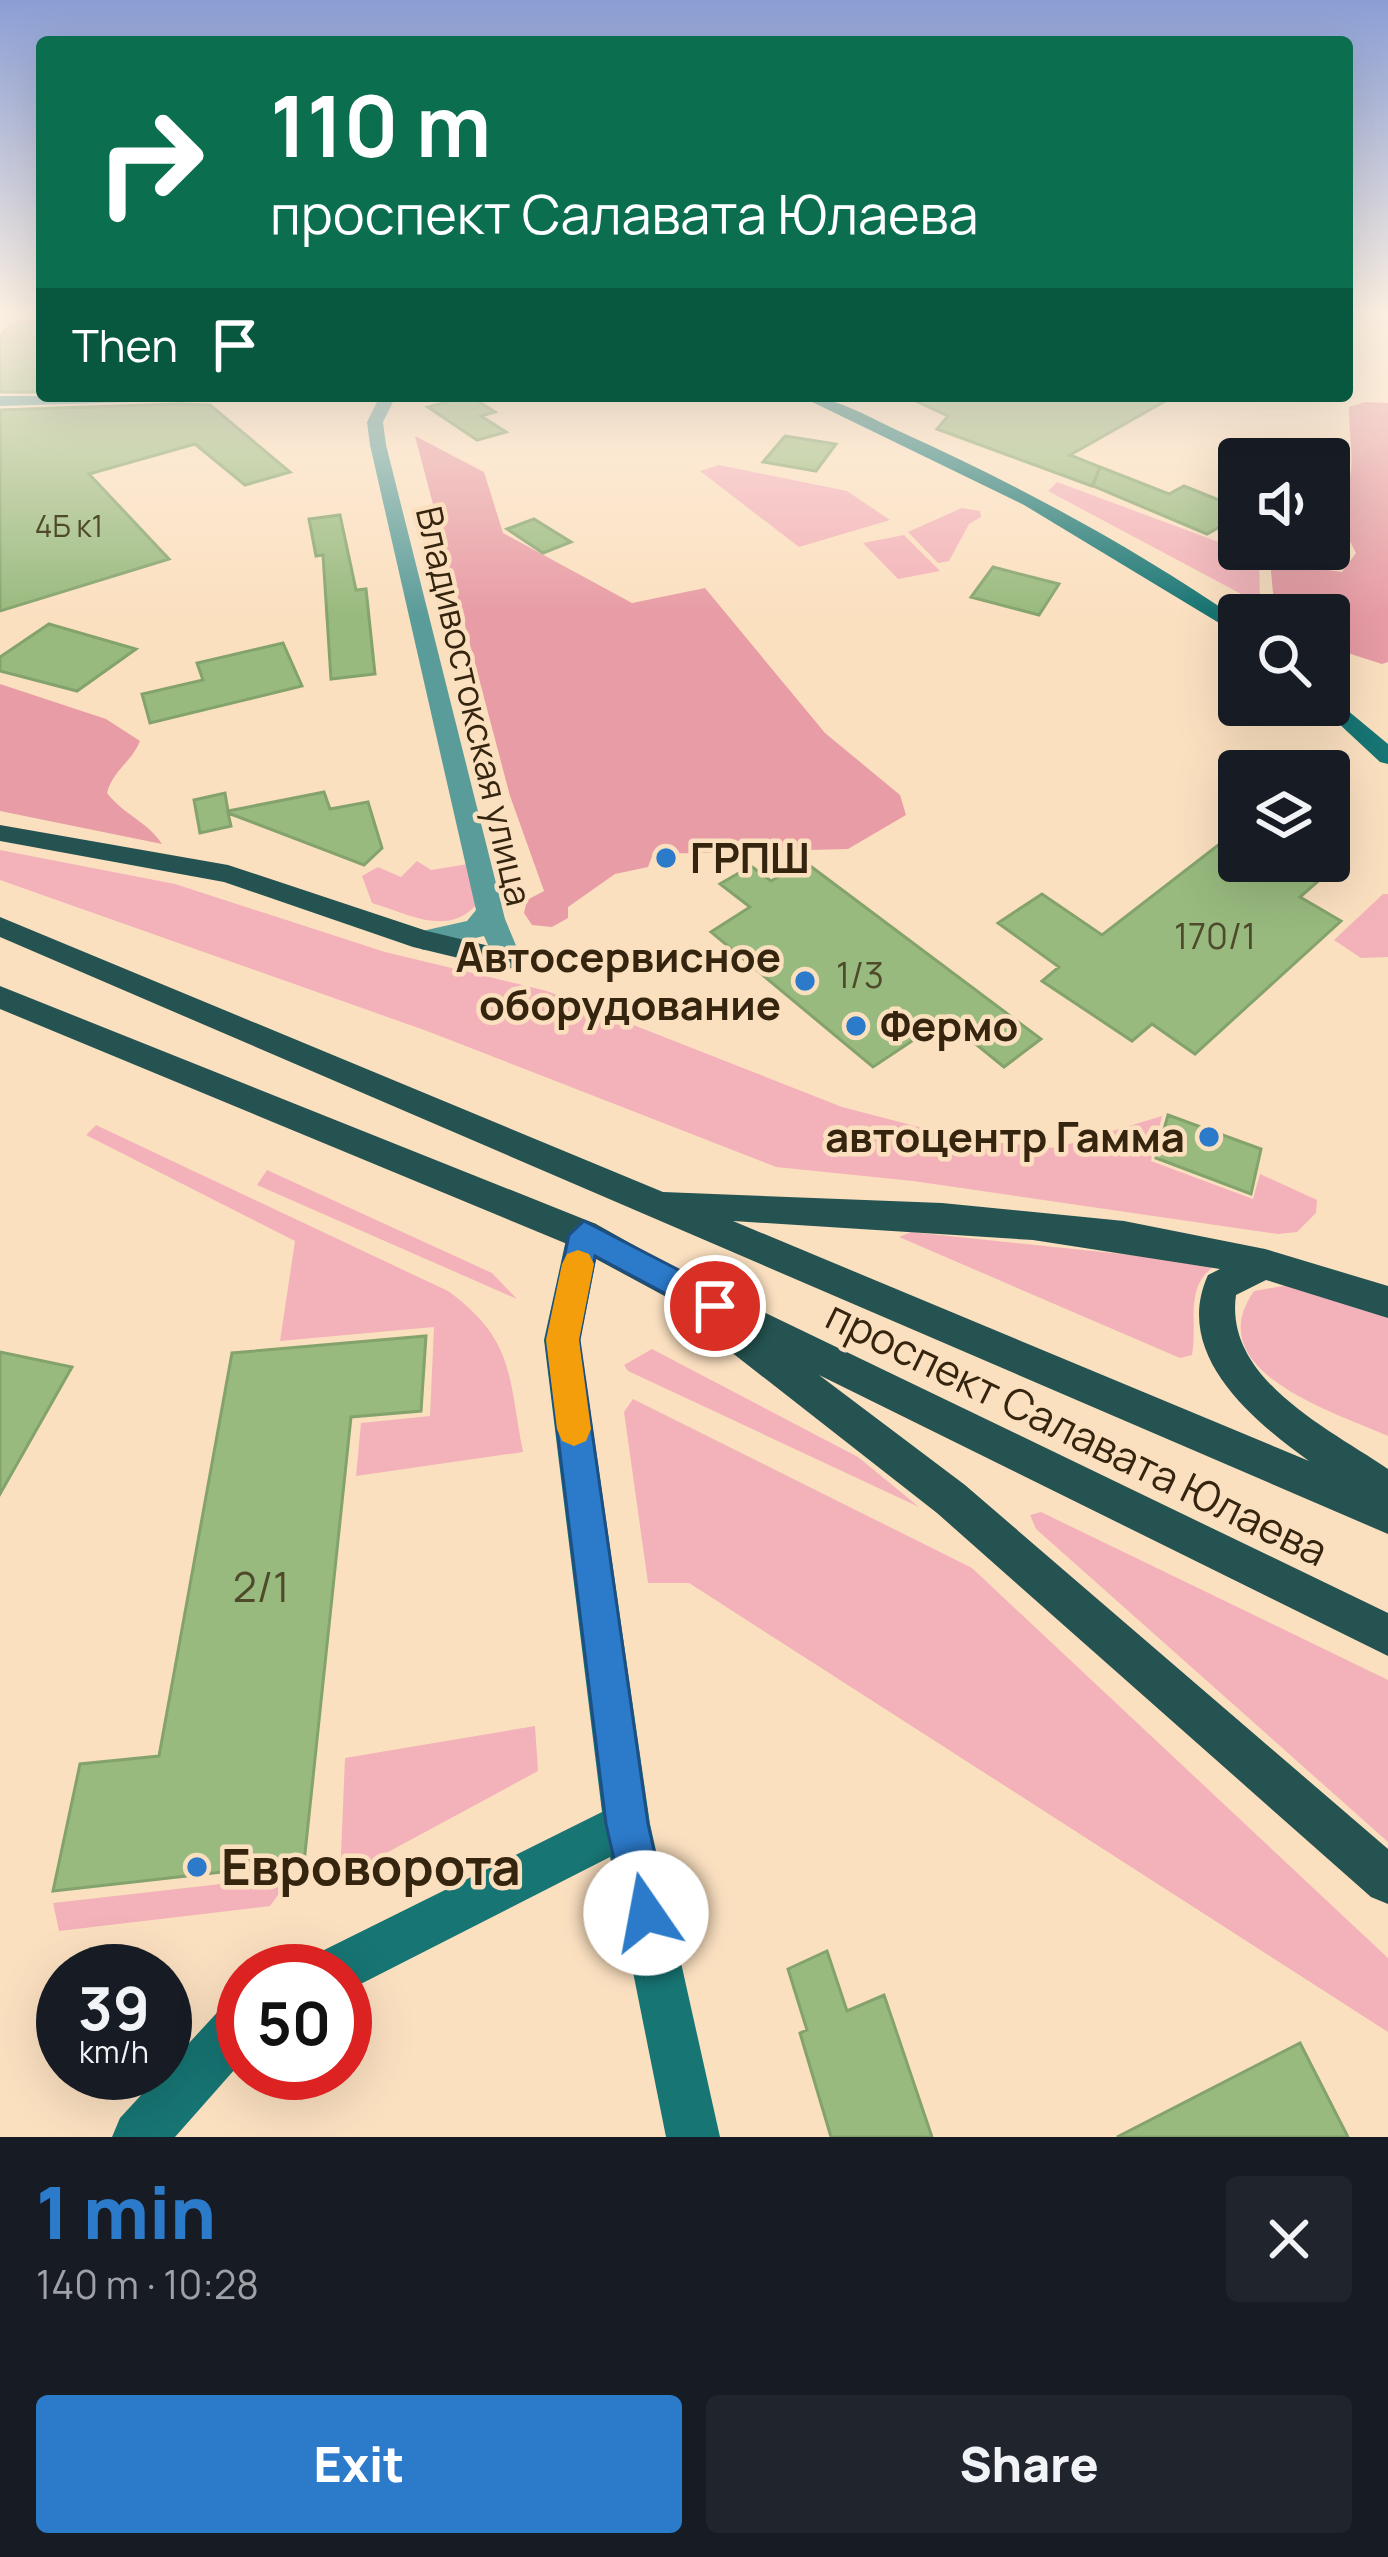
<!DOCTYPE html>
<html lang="en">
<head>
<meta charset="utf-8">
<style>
  body { margin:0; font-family:Manrope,sans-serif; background:#20242c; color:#f1f3f6; height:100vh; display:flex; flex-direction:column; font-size:45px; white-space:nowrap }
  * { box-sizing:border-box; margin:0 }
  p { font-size:39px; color:#9ea1a6 }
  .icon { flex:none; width:66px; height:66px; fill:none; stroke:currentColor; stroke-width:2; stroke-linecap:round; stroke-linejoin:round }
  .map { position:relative; height:2137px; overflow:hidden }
  .side { display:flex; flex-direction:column; background:#171b24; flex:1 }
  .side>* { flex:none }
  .top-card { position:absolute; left:36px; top:36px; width:1317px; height:366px; border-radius:12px; box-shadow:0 12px 48px #0002; background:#0b6e4f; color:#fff; overflow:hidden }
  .fabs { position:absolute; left:1218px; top:438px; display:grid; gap:24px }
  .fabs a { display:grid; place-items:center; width:132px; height:132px; border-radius:12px; background:#171b24; box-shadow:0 12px 48px #0002; font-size:60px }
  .speed { position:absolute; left:36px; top:1944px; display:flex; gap:24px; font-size:60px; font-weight:700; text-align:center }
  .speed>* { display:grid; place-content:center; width:156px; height:156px; border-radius:50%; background:#171b24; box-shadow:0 12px 48px #0002; line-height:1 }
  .speed small { font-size:30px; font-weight:400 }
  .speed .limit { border:18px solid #d22; background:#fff; color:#111 }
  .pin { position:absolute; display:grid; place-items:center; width:102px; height:102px; color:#fff; margin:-51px; border:6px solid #fff; border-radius:50%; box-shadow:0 3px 12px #0007 }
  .me { position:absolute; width:132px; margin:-66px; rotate:348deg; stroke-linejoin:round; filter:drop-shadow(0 0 9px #0008) }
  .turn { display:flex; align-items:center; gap:42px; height:252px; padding:0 36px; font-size:54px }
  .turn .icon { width:156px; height:156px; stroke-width:2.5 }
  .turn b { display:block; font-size:84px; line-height:102px }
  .then { display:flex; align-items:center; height:114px; padding:0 36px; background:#0003; gap:24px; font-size:45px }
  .round { display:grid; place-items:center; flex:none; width:126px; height:126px; border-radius:12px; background:#20242c }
  .overview { display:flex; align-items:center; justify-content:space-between; height:204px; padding:0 36px }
  h1 { font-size:72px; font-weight:800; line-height:90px; color:#2c7aca }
  .primary-button { display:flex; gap:24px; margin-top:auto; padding:24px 36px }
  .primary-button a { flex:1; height:138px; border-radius:12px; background:#2c7aca; color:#fff; font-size:48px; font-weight:800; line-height:138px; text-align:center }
  .primary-button a+a { background:#20242c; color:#f1f3f6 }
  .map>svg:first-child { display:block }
</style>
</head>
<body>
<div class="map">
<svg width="1388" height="2137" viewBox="0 0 1388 2137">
  <rect width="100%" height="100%" fill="#fbe0c0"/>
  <path fill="#f3b2b9" d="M 719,465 L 847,491 L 890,520 L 799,547 L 700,471 Z
    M 1057,482 L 1259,557 L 1260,604 L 1048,491 Z
    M 962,508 L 980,511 L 981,517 L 969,524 L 949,561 L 938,563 L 908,532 Z
    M 904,535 L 940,571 L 898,579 L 863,543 Z
    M 0,850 L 175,884 L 385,952 L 547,991 L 842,1107 L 969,1140 L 1056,1148 L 1162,1116 L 1151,1161 L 1253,1199 L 1260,1174 L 1317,1200 L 1316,1213 L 1297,1232 L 1278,1234 L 913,1181 L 776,1167 L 427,1031 L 0,880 Z
    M 417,861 L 431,870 L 468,864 L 476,905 C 447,937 409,914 372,903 L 362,876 L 378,867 L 401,877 Z
    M 1383,894 L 1388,894 L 1388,957 L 1361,958 L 1334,940 Z
    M 96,1125 L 448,1291 C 515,1340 508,1376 523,1452 L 356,1476 L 361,1423 L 430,1416 L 434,1327 L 280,1341 L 295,1241 L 86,1135 Z
    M 267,1170 L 492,1273 L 517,1299 L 257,1185 Z
    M 911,1232 L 1218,1264 C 1183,1284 1198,1322 1192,1355 L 1180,1358 L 899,1237 Z
    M 1288,1285 L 1329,1293 L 1388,1318 L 1388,1436 C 1334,1412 1198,1371 1254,1291 Z
    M 652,1349 L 858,1457 L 919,1507 L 628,1371 L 624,1365 Z
    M 633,1399 L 972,1568 L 1388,1958 L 1388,2032 L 689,1583 L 648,1583 L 624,1412 Z
    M 1041,1512 L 1388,1680 L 1388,1842 L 1036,1529 L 1030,1515 Z
    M 535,1726 L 538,1771 L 340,1878 L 345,1758 Z
    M 292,1876 L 270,1906 L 59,1931 L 53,1903 Z"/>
  <path fill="#e89ca5" d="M 1365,402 L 1388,403 L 1388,662 L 1382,664 L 1329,647 L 1329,615 L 1289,615 L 1274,603 L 1270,561 L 1342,572 L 1356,553 L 1333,509 C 1362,481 1348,445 1349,407 Z
    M 415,436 L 484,472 L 503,533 L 632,603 L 705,588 L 825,733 L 900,795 L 906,815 L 848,849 L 653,854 L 648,867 L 615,874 L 568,907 L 568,918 L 552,927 L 532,925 L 524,913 L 527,900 L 544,891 L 510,796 Z
    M 0,684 L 106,719 L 140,741 C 131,763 113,770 107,793 C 124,815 148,822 162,844 L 0,811 Z"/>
  <path fill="#98ba7e" stroke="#84a36c" stroke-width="3" d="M 42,322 L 42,392 L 0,392 L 0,337 L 12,323 Z
    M 470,396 L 495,412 L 481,416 L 506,432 L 477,440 L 428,407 Z
    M 905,396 L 1174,396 L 1070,455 L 1100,467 L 1092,486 L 937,429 L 948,416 Z
    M 177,404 L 210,405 L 290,472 L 245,485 L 195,444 L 89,474 L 169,559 L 0,611 L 0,410 Z
    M 785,436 L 836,444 L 816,471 L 763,462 Z
    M 1100,467 L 1169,494 L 1184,486 L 1239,508 L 1239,516 L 1207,534 L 1093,486 Z
    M 340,515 L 356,590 L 366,589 L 375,674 L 331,679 L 323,555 L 316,556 L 309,519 Z
    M 534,519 L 571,542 L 543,553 L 507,529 Z
    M 993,567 L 1059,584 L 1039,615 L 971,597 Z
    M 49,624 L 136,649 L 77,691 L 0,671 L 0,657 Z
    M 283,643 L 302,686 L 150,723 L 142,694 L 203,680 L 197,663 Z
    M 324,792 L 330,809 L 368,802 L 382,848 L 364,865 L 228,813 L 231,826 L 200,833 L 194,800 L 225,793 L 228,811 Z
    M 1239,829 L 1239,861 L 1341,861 L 1300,897 L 1341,921 L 1195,1054 L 1152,1024 L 1132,1041 L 1042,981 L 1059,967 L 998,923 L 1042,894 L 1102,935 Z
    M 805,862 L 1041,1039 L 1004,1067 L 945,1019 L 873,1067 L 711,932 L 750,907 L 720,884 L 751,866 L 771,881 Z
    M 1168,1115 L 1261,1149 L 1251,1194 L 1156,1158 Z
    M 426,1336 L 421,1411 L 351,1417 L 304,1863 L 53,1891 L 80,1764 L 159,1756 L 232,1353 Z
    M 0,1352 L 72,1367 L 0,1494 Z
    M 827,1951 L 847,2011 L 884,1995 L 932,2137 L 831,2137 L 800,2033 L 807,2030 L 788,1969 Z
    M 1300,2043 L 1348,2137 L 1117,2137 Z"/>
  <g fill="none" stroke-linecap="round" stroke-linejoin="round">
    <path fill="#5a9c9a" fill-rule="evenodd" d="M 0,396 L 173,396 L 165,401 L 0,406 Z"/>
    <path fill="#5a9c9a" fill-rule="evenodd" d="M 380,396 L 396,396 L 383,422 L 386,445 L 505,919 L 522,960 L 508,970 L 498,967 L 484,936 L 423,950 L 409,940 L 413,933 L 467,921 L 476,910 L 370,445 L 367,422 Z"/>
    <path fill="#177573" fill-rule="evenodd" d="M 800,396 C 836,396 870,418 903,433 C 1020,486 1133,547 1239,620 L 1239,635 L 1024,505 Z
      M 1329,695 L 1388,744 L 1388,764 L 1380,762 L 1321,707 L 1329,705 Z
      M 584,1220 L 596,1224 L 601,1235 L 580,1340 L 650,1824 L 720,2137 L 666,2137 L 610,1857 L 345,1992 L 345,1971 L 311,1971 L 318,1953 L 602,1812 L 544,1340 L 567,1235 L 572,1224 Z
      M 243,1997 L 243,2060 L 175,2137 L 112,2137 L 120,2118 L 225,2004 Z"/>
    <path fill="#245351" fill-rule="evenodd" d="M 0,825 L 228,865 L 427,931 L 518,953 L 522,960 L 508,970 L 413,947 L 224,882 L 0,841 Z
      M 0,917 L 663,1192 L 942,1203 L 1124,1221 L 1265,1249 L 1388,1286 L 1388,1318 L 1266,1280 L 1236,1295 C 1224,1379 1329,1429 1388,1469 L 1388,1534 L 0,937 ZM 733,1221 L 1033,1240 L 1220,1269 L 1208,1275 C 1172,1354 1252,1420 1309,1461 Z
      M 0,986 L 596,1224 L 685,1274 L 1388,1613 L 1388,1656 L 819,1375 L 965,1485 L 1388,1849 L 1388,1904 L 1371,1897 L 937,1513 L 712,1337 L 709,1320 L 572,1246 L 0,1009 Z"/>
  </g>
  <linearGradient id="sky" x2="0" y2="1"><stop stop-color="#8b9ed4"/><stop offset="0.51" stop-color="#fdf1e3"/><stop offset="1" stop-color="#fdf1e3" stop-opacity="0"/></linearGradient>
  <rect width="1388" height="615" fill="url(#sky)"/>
  <path fill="#2c7aca" stroke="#1d4f83" stroke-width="3" d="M 584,1221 L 727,1295 L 731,1306 L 727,1316 L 715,1320 L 595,1256 L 579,1340 L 648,1824 L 668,1913 L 661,1929 L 646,1935 L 630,1929 L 606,1824 L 546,1340 L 569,1235 Z"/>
  <path fill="#f59e0b" d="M 578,1250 L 589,1254 L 594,1264 L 579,1340 L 591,1429 L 586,1441 L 574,1446 L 562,1441 L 557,1429 L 546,1340 L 562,1264 L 567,1254 Z"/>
  <g fill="#2c7aca" stroke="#fbe0c0" stroke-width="4.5">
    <circle cx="666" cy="858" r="12"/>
    <circle cx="805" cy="981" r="12"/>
    <circle cx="856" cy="1026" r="12"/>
    <circle cx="1209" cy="1137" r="12"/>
    <circle cx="197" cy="1867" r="12"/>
  </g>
  <g text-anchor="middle" stroke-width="9" stroke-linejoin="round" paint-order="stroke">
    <g font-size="30" fill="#4e4a2b">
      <text x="69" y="537">4Б к1</text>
    </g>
    <g font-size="36" fill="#35250f" stroke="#fbe0c0">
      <text transform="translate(474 706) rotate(77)" y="13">Владивостокская улица</text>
    </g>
    <g font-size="36" fill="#4e4a2b">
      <text x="1215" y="949">170/1</text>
      <text x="860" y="988">1/3</text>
    </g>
    <g font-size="42" font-weight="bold" fill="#35250f" stroke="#fbe0c0" text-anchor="start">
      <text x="690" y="873">ГРПШ</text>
      <text x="781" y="972" text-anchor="end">Автосервисное<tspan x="781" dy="48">оборудование</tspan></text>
      <text x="880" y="1041">Фермо</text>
      <text x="1185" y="1152" text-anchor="end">автоцентр Гамма</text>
    </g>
    <g font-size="42" fill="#35250f" stroke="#fbe0c0">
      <text transform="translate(1077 1433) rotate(26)" y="15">проспект Салавата Юлаева</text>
    </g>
    <g font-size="42" fill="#4e4a2b">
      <text x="261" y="1602">2/1</text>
    </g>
    <g font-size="51" font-weight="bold" fill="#35250f" stroke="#fbe0c0" text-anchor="start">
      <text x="221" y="1885">Евроворота</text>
    </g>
  </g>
</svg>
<div class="fabs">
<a><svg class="icon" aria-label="sound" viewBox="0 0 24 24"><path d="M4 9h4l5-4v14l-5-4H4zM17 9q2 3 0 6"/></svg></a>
<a><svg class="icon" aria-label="search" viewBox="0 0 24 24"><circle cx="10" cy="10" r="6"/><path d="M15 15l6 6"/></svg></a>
<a><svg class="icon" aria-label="layers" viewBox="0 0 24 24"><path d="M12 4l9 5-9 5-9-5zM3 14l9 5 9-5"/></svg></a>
</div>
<div class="speed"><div>39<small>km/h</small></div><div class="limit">50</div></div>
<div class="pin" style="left:715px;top:1306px;background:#d93025"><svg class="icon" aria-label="arrive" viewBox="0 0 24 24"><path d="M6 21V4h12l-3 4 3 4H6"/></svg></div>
<svg class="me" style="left:646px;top:1913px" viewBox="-20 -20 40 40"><circle r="19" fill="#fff"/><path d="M0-13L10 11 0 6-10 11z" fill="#2c7aca"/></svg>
<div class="top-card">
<div class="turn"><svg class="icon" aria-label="right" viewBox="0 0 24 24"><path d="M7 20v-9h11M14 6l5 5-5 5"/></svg><div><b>110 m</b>проспект Салавата Юлаева</div></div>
<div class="then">Then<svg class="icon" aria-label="arrive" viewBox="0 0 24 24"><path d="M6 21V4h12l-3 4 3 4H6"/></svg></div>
</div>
</div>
<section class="side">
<div class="overview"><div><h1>1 min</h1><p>140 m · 10:28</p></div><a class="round"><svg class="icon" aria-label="close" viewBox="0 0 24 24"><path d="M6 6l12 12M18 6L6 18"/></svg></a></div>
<div class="primary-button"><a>Exit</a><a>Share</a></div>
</section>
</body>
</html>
